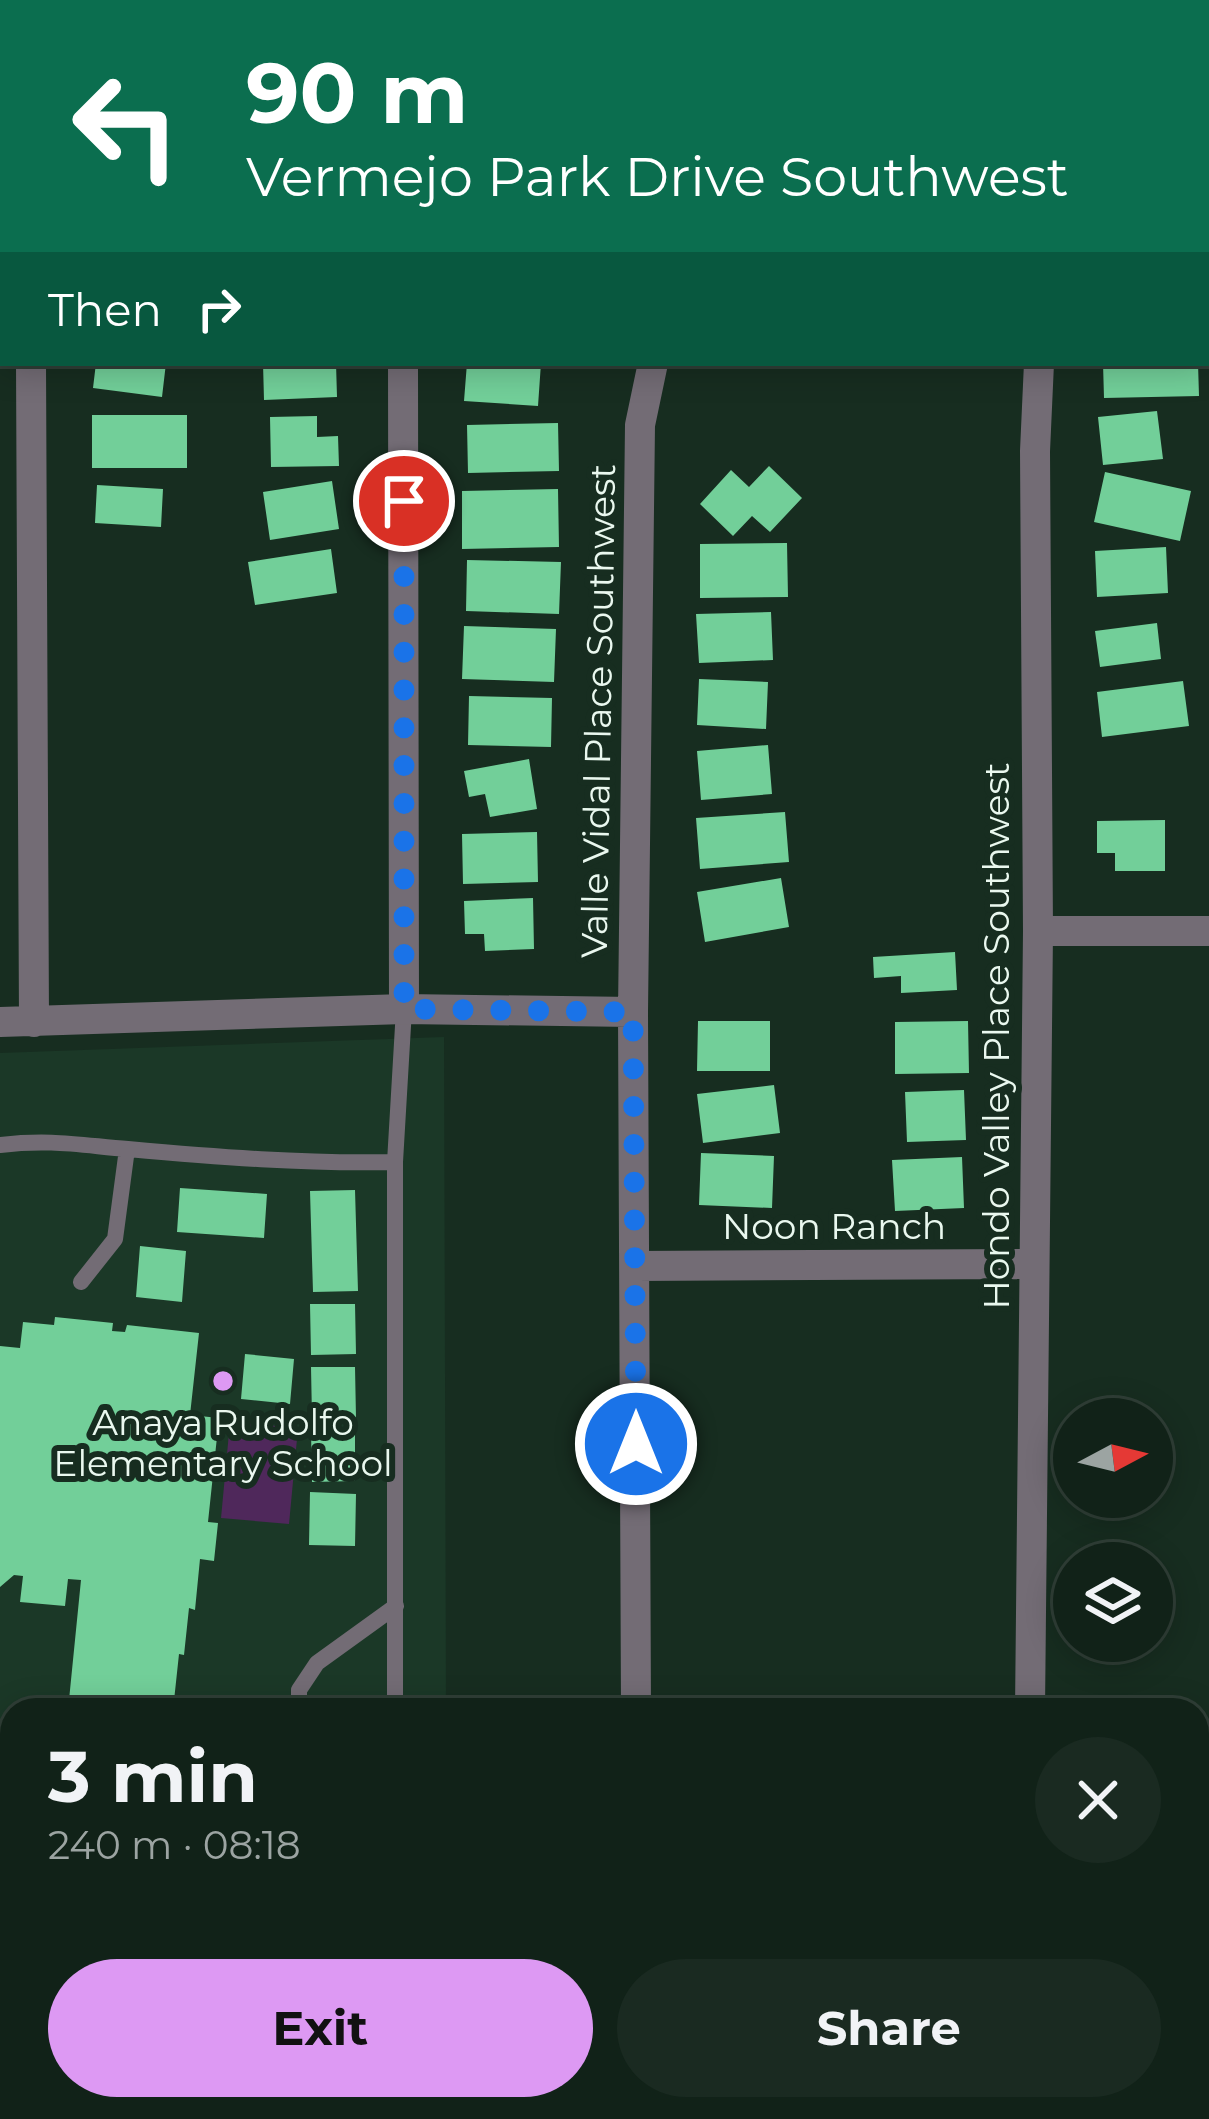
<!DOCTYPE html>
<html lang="en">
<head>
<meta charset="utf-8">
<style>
  body { margin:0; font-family:Montserrat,sans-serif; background:#1a2a21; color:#f1f3f6; height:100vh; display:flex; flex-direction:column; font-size:45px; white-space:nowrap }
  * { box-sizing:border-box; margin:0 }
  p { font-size:39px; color:#9ca4a2 }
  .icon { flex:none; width:66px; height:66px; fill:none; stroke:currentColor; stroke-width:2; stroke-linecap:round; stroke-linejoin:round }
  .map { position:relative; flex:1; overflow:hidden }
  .drawer { position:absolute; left:0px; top:1698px; width:1209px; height:423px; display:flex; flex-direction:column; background:#112218; border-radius:36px 36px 0 0; box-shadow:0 6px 30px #0003,0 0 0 3px #303f37 }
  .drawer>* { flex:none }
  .hud { position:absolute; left:0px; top:0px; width:1209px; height:366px; box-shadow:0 6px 30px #0003,0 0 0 3px #303f37; background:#0b6e4f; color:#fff; overflow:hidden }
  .needle { width:78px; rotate:83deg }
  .buttons { position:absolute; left:1053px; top:1398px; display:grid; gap:24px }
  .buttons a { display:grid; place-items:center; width:120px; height:120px; border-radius:50%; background:#112218; box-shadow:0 6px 30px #0003,0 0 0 3px #303f37; font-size:60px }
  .pin { position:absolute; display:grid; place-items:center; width:102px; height:102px; color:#fff; margin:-51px; border:6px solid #fff; border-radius:50%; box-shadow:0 3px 12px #0007 }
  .me { position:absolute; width:132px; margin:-66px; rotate:0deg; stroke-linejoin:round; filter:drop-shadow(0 0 9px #0008) }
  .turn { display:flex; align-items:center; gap:42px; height:252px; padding:0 48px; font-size:54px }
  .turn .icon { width:156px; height:156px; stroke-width:2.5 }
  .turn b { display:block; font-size:84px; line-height:102px }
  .then { display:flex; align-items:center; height:114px; padding:0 48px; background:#0003; gap:24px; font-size:45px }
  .round { display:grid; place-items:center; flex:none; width:126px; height:126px; border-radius:63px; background:#1a2a21 }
  .head { display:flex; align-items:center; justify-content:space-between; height:204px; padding:0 48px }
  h1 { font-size:72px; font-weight:700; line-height:90px }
  .action { display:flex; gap:24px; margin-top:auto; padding:24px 48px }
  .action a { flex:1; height:138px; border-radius:72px; background:#dd99f3; color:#111; font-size:48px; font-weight:700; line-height:138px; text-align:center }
  .action a+a { background:#1a2a21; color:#f1f3f6 }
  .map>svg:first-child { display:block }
</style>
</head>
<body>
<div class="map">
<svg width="1209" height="2119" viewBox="0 0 1209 2119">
  <rect width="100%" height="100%" fill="#172d20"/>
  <path fill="#1b3827" d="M 444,1037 L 446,1710 L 12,1710 L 12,2109 L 446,2109 L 446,2119 L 0,2119 L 0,1053 Z"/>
  <path fill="#4f285b" d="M 230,1422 L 298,1428 L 289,1524 L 221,1518 Z"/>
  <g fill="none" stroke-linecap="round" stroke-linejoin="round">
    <path stroke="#1c4e33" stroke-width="10" d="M 1197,2059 L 1209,2056
      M 879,2119 L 952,2109"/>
  </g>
  <path fill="#72cf99" d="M 96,363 L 166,363 L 162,397 L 93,388 Z
    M 263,363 L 336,363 L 337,397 L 264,400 Z
    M 467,363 L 541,363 L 538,406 L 464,401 Z
    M 1103,363 L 1198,363 L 1199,396 L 1104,398 Z
    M 1157,411 L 1163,459 L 1103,465 L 1098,417 Z
    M 92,415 L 187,415 L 187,468 L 92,468 Z
    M 317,416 L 317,437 L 338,436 L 339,466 L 271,467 L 270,417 Z
    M 558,423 L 559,471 L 468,473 L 467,425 Z
    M 769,466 L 802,498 L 770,532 L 752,516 L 733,536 L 700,504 L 731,470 L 749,487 Z
    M 1105,472 L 1191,491 L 1180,541 L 1094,522 Z
    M 332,481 L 339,529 L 270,540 L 263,492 Z
    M 97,485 L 163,489 L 161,527 L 95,523 Z
    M 558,489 L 559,547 L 462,549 L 462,491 Z
    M 787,543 L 788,597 L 700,598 L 700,544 Z
    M 1166,547 L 1168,593 L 1097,597 L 1095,551 Z
    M 331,549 L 337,593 L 255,605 L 248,562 Z
    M 467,560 L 561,562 L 559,614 L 466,611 Z
    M 771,612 L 773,660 L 699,663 L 696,614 Z
    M 1157,623 L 1161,659 L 1100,667 L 1095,631 Z
    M 464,626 L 556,629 L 554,682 L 462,679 Z
    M 699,679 L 768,682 L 766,729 L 697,725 Z
    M 1183,681 L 1189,726 L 1102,737 L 1097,692 Z
    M 469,696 L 552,698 L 551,747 L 468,745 Z
    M 768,745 L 772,794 L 701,800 L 697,751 Z
    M 529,759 L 537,809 L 490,817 L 485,794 L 469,797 L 464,771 Z
    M 785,812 L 789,862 L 700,869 L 696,818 Z
    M 1165,820 L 1165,871 L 1115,871 L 1115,853 L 1097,853 L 1097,821 Z
    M 537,832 L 538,882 L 463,884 L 462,834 Z
    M 781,878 L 789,927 L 705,942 L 697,892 Z
    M 533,898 L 534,949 L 485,951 L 484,934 L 465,934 L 464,901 Z
    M 955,952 L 957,990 L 901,993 L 901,976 L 874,978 L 873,957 Z
    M 698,1021 L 770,1021 L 770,1071 L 697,1071 Z
    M 968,1021 L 969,1073 L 895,1074 L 895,1022 Z
    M 774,1085 L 780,1133 L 703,1143 L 697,1094 Z
    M 964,1090 L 966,1140 L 907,1142 L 905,1092 Z
    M 701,1153 L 774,1156 L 772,1208 L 699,1205 Z
    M 962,1157 L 964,1208 L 895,1211 L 892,1160 Z
    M 180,1188 L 267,1194 L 264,1238 L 177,1232 Z
    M 355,1190 L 358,1291 L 313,1292 L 310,1191 Z
    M 140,1246 L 186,1251 L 182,1302 L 136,1297 Z
    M 310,1304 L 355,1304 L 356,1354 L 311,1355 Z
    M 55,1317 L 113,1323 L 112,1331 L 125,1332 L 127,1325 L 199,1333 L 190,1415 L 219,1418 L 208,1522 L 218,1523 L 214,1561 L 200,1559 L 195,1610 L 189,1608 L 184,1655 L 179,1654 L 173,1710 L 68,1710 L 81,1580 L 68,1579 L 65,1606 L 20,1602 L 23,1576 L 14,1575 L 0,1587 L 0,1346 L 20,1348 L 23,1322 L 54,1325 Z
    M 245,1354 L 294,1359 L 290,1404 L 241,1399 Z
    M 311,1367 L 355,1367 L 356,1418 L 312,1418 Z
    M 311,1431 L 355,1431 L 355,1481 L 312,1482 Z
    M 310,1492 L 356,1494 L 355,1546 L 309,1545 Z"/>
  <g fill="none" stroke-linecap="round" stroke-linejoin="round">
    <path stroke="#64776c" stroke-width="6" stroke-dasharray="6 9" stroke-linecap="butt" d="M 1197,2013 L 1209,2007
      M 598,2119 L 608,2109
      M 724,2119 L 748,2109"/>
    <path stroke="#736c75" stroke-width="16" d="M 0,1145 C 50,1139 79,1145 128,1149 C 216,1157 306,1164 395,1162 L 404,1009
      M 395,1162 L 395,1710
      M 81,1282 L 115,1239 L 127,1149
      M 299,1710 L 299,1690 L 317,1663 L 396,1606
      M 318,2109 L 325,2119
      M 372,2119 L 383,2109"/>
    <path stroke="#736c75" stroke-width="30" d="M 31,363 L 34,1022
      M 403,363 L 404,1009
      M 1038,931 L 1209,931
      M 0,1022 L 404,1009 L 633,1012
      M 636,1266 L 1033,1264
      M 636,1710 L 633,1012 L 640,425 L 653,363
      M 1030,1710 L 1038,931 L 1035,451 L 1039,363"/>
  </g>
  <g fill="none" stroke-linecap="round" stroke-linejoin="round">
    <path stroke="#1a73e8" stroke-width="21" stroke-dasharray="0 37.8" d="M 404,501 L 404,1009 L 633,1012 L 636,1444"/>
  </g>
  <circle fill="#dd99f3" stroke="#172d20" stroke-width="4.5" cx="223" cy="1381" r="12"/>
  <g text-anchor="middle" stroke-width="12" stroke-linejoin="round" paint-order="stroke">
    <g font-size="36" fill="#eaf8ef" stroke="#172d20">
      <text transform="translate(598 711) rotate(-89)" y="13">Valle Vidal Place Southwest</text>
      <text transform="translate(996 1036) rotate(-90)" y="13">Hondo Valley Place Southwest</text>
      <text x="834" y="1239">Noon Ranch</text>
    </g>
    <g font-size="36" fill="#eaf8ef" stroke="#172d20">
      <text x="223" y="1435">Anaya Rudolfo<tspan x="223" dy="41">Elementary School</tspan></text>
    </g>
  </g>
</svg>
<div class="buttons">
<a><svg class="needle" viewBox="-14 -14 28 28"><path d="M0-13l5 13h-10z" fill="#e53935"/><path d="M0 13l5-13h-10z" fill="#9ca4a2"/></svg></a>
<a><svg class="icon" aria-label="layers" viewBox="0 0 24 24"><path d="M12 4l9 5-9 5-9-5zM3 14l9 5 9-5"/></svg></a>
</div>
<div class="pin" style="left:404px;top:501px;background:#d93025"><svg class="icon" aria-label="arrive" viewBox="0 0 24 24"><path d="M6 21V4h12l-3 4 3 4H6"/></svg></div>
<svg class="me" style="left:636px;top:1444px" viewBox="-20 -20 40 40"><circle r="17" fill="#1a73e8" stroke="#fff" stroke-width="3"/><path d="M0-11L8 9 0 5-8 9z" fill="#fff"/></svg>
<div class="hud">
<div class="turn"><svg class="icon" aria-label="left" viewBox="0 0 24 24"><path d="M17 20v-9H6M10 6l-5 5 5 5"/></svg><div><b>90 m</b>Vermejo Park Drive Southwest</div></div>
<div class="then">Then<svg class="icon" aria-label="right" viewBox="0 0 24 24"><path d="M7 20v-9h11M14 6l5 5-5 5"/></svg></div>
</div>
<section class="drawer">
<div class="head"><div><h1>3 min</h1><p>240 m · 08:18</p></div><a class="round"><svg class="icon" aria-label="close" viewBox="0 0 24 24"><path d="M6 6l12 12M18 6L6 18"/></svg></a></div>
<div class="action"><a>Exit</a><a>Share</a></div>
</section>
</div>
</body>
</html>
